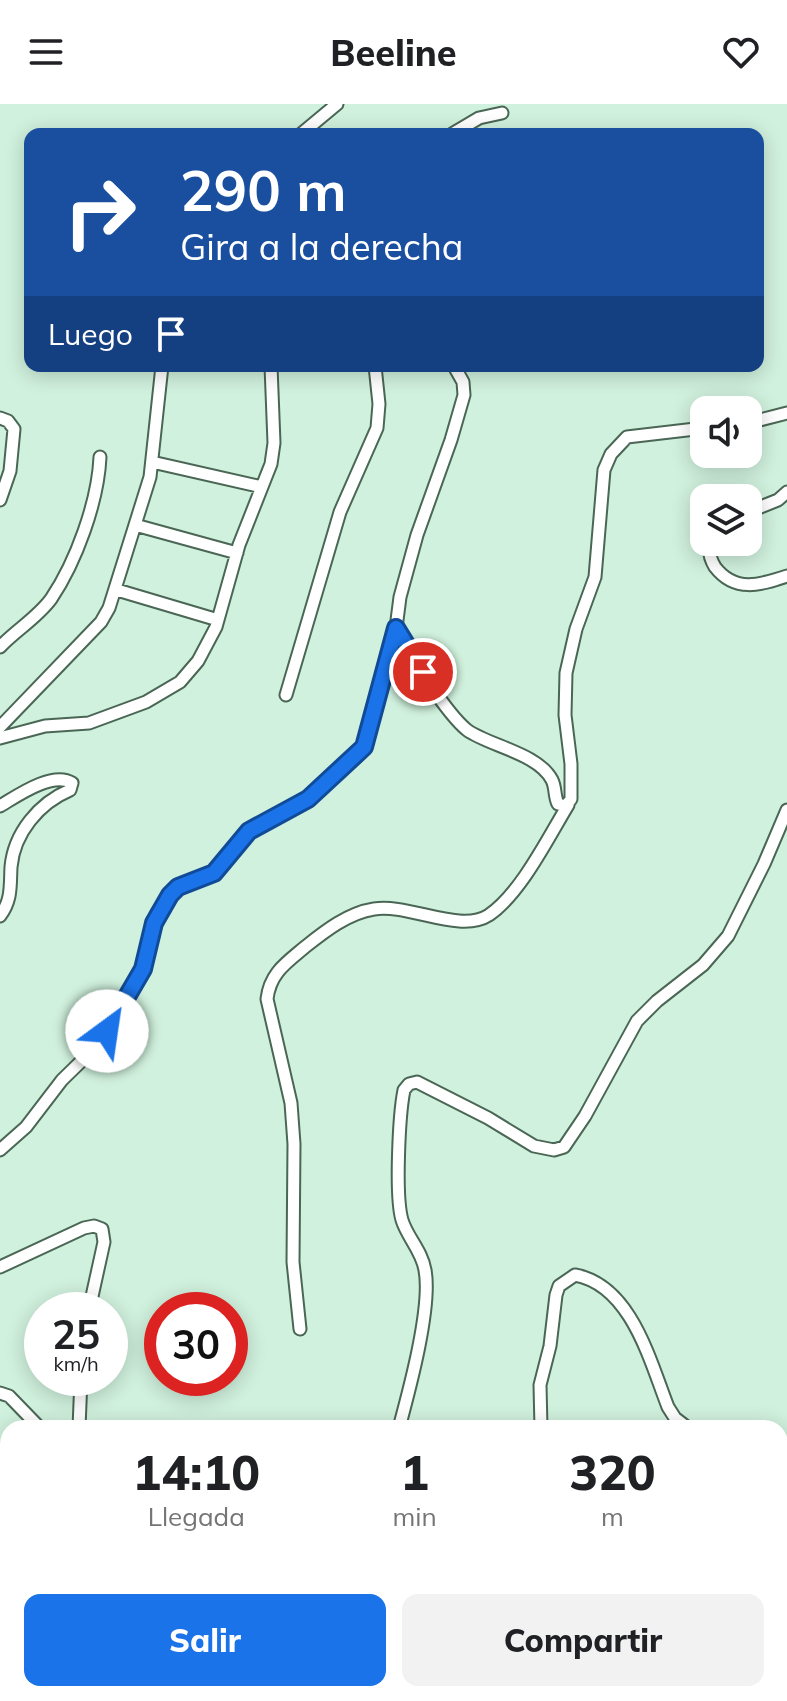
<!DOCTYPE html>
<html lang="es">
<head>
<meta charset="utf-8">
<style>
  body { margin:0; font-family:Mulish,sans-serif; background:#f2f2f2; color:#202124; height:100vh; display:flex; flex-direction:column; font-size:30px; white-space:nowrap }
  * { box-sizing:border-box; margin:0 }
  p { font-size:26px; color:#757577 }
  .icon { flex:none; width:44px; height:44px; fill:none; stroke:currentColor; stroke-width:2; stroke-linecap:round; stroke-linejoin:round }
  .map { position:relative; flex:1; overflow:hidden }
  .sheet { position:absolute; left:0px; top:1316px; width:788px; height:282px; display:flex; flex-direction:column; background:#fff; border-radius:24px 24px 0 0; box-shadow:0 4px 20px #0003 }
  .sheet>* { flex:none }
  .hud { position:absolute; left:24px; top:24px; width:740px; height:244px; border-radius:16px; box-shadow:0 4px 20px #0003; background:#1a4fa0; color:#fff; overflow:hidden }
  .fabs { position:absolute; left:690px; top:292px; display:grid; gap:16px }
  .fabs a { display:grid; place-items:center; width:72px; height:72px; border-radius:16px; background:#fff; box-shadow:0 4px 20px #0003; font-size:40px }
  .speed { position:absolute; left:24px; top:1188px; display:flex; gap:16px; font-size:40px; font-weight:700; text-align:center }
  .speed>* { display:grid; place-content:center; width:104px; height:104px; border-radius:50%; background:#fff; box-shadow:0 4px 20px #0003; line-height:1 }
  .speed small { font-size:20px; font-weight:400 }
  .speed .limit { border:12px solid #d22; background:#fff; color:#111 }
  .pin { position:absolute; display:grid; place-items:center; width:68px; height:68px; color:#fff; margin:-34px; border:4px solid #fff; border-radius:50%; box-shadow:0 2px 8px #0007 }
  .me { position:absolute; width:88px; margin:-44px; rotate:31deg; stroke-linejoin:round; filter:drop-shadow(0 0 6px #0008) }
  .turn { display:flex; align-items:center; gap:28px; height:168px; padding:0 24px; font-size:36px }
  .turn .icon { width:104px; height:104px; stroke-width:2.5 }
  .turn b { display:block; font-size:56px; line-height:68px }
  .then { display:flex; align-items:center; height:76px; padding:0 24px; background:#0003; gap:16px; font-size:30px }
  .eta { display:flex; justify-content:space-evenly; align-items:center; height:136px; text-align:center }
  .eta b { font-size:48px; font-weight:800; line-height:56px }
  .button { display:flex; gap:16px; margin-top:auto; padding:16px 24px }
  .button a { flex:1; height:92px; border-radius:16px; background:#1a73e8; color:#fff; font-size:32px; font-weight:800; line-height:92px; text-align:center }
  .button a+a { background:#f2f2f2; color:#202124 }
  header { display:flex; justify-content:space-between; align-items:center; height:104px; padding:0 24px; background:#fff; font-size:36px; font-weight:800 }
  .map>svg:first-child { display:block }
</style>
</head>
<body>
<header><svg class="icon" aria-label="menu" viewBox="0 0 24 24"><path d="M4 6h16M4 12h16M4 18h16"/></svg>Beeline<svg class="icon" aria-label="heart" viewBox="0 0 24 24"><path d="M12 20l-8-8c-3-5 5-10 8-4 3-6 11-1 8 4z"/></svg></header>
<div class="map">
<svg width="787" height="1597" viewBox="0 0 787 1597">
  <rect width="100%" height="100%" fill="#d0f1dd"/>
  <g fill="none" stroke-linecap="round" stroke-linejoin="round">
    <g stroke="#4a6655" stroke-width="15">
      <path id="minor" d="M 301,30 L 337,0
        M 452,30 L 479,14 L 502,9
        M 0,314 L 8,317 L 14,325 L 10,367 L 0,396
        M 748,319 L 787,309
        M 152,358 L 262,383
        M 748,408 L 778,396 L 787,388
        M 135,421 L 237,449
        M 710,438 C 708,448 710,455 715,463 C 735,489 760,481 787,472
        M 117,486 L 218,516
        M 396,524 C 407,548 447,610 467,626 C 489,642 538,649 552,676 C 556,684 554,692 558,700 L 566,702 L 571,695 L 571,660 L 565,611 L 566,569 L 576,525 L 595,473 L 604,366 L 611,350 L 627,333 L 704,324
        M 0,543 C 16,526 37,514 51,495 C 76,458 98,398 100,353
        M 286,591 L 340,408 L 377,324 L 379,300 L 375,262
        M 0,623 L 101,518 L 109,504 L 150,373 L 162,262
        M 0,634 L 45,622 L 89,619 L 146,598 L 180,578 L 198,557 L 216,523 L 239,441 L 271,360 L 274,339 L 271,262
        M 0,702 C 17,692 52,667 72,679 L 70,686 C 39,699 14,729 11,763 C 10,782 12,796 0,812
        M 0,1046 L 26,1023 L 62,976 L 102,937 L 143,865 L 157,809 L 170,791 L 178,783 L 214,769 L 249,727 L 308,695 L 364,643 L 396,524 L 400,493 L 417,431 L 451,336 L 464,291 L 463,278 L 454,262
        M 0,1163 L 84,1124 L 94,1122 L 102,1125 L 104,1138 L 89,1206
        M 300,1225 L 293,1158 L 294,1040 L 291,999 L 267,895 C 270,869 286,859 305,843 C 325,827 348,809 374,805 C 408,799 460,830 489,811 C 521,789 548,734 568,701
        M 0,1289 L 9,1292 L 40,1324
        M 79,1324 L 81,1274
        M 399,1324 C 409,1287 432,1203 425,1166 C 422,1147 407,1133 402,1116 C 395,1092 399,1011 404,986 L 409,980 L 417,978 L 488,1014 L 534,1042 L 554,1046 L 564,1043 L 585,1012 L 637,917 L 657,897 L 703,861 L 728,832 L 764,760 L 787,706
        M 541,1324 L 540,1281 L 550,1242 L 556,1191 L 559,1182 L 575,1171 C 631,1181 650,1257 668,1303 L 675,1314 L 688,1324
        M 780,1374 L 787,1377
        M 0,1433 L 8,1443
        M 0,1524 L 8,1517
        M 133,1590 L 139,1597
        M 501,1590 L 520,1597
        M 200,1597 L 207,1590
        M 344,1597 L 347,1590"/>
    </g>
    <use href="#minor" stroke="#fff" stroke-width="11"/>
  </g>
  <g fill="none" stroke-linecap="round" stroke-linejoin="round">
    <g stroke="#114b97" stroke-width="20">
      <path id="route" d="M 107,927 L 143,865 L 154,819 L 170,791 L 178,783 L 214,769 L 249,727 L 308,695 L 364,643 L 396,524 L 423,568"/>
    </g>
    <use href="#route" stroke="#1a73e8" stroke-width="14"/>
  </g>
</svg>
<div class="fabs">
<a><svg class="icon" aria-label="sound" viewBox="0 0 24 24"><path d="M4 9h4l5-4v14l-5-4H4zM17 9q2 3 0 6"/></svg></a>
<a><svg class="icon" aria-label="layers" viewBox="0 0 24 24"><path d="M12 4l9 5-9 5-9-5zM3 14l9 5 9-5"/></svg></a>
</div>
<div class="speed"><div>25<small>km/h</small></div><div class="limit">30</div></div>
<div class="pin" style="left:423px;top:568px;background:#d93025"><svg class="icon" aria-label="arrive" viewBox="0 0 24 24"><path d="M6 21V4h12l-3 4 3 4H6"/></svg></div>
<svg class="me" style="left:107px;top:927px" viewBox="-20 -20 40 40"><circle r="19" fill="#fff"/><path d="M0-13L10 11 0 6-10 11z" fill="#1a73e8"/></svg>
<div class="hud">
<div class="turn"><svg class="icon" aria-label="right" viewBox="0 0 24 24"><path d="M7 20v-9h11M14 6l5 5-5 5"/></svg><div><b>290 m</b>Gira a la derecha</div></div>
<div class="then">Luego<svg class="icon" aria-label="arrive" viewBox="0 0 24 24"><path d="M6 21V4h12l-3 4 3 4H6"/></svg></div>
</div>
<section class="sheet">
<div class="eta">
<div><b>14:10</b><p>Llegada</p></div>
<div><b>1</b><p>min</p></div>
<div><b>320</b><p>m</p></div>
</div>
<div class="button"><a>Salir</a><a>Compartir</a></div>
</section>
</div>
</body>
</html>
